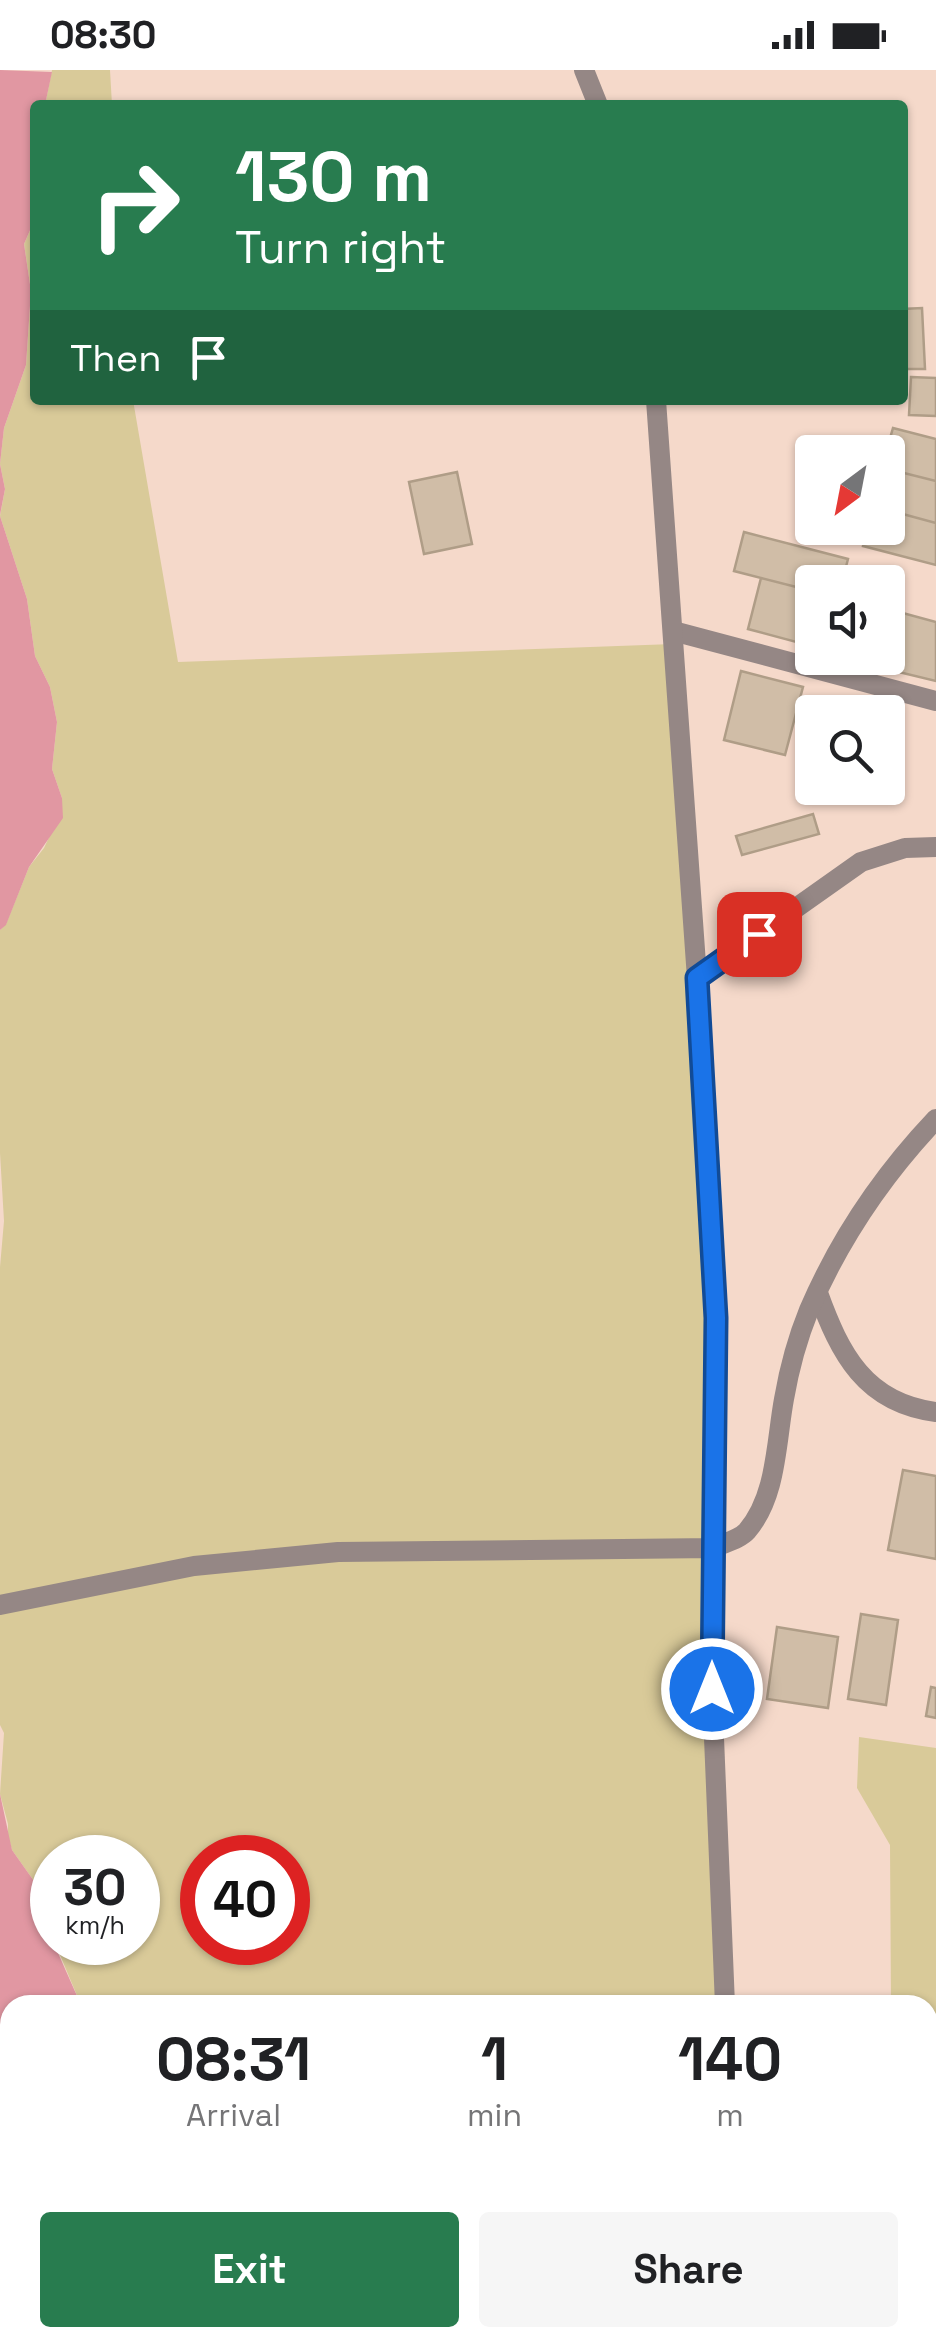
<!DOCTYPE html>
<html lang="en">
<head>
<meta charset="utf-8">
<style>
  body { margin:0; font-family:"Space Grotesk",sans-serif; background:#f6f6f6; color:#202124; height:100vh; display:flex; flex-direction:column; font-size:38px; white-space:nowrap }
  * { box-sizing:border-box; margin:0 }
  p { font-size:32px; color:#757577 }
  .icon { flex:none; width:55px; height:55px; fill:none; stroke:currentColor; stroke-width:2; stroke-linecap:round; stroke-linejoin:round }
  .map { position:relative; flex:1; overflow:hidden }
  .panel { position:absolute; left:0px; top:1925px; width:938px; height:352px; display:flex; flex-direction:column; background:#fff; border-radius:30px 30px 0 0; box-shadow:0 2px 8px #0004 }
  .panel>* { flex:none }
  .guide { position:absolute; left:30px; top:30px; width:878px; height:305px; border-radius:10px; box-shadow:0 2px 8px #0004; background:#287c4f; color:#fff; overflow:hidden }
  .needle { width:65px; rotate:212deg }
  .buttons { position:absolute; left:795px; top:365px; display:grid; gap:20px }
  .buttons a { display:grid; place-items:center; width:110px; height:110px; border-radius:10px; background:#fff; box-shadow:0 2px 8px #0004; font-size:50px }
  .speed { position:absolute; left:30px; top:1765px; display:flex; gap:20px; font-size:50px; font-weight:700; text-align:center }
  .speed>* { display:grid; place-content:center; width:130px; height:130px; border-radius:50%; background:#fff; box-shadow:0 2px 8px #0004; line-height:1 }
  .speed small { font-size:25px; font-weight:400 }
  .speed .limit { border:15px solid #d22; background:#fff; color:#111 }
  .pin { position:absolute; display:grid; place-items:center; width:85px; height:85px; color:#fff; margin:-42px; border-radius:20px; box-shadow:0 5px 15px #0006 }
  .me { position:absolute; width:110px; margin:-55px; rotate:0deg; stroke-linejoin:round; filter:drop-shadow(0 0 8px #0008) }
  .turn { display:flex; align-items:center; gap:35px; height:210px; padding:0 40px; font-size:45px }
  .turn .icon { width:130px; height:130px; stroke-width:2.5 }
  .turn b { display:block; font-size:70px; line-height:85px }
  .then { display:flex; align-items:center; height:95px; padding:0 40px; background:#0003; gap:20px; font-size:38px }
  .eta { display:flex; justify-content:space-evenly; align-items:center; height:170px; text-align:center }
  .eta b { font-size:60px; font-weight:700; line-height:70px }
  .primary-button { display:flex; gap:20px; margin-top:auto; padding:20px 40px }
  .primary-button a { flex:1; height:115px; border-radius:10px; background:#287c4f; color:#fff; font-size:40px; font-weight:700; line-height:115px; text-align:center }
  .primary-button a+a { background:#f6f6f6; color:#202124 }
  .status { display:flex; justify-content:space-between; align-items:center; height:70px; padding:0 50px; background:#fff; direction:ltr }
  .status svg { height:28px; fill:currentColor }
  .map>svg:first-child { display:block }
</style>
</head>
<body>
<div class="status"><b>08:30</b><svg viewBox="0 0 49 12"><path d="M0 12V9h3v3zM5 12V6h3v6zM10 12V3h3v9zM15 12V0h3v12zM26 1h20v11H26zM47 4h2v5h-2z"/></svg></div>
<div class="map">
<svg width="936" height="2276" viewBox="0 0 936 2276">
  <rect width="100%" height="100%" fill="#f5d9ca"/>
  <path fill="#d9ca99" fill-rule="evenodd" d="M 52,0 L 110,0 L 112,35 L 45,35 Z
    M 35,114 L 35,330 L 133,330 L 178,592 L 673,574 L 697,908 L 725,1935 L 81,1935 L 55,1873 L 138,1872 L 138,1788 L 52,1788 L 52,1867 L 43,1849 L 44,1832 L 36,1814 L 12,1780 L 8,1766 L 8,1754 L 0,1724 L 4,1663 L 0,1655 L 0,1197 L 4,1151 L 0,1083 L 0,860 L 6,854 L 29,797 L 44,778 L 53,759 L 62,728 L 52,699 L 57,652 L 50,617 L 35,586 L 27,529 L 0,446 L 5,419 L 0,394 L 4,358 L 26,295 L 31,221 L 24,174 L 31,158 ZM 202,1788 L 288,1788 L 288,1872 L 202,1872 Z
    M 859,1667 L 936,1678 L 936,2102 L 928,2085 L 928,1935 L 891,1935 L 890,1775 L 857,1718 Z
    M 0,1970 L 10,1993 L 10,2267 L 0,2255 Z
    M 11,2268 L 172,2268 L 180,2276 L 18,2276 Z
    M 247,2268 L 312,2268 L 317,2276 L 250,2276 Z"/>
  <path fill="#e197a2" d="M 0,0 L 52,2 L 45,35 L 35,35 L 35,120 L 31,158 L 24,174 L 31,221 L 26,295 L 4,358 L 0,394 L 5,419 L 0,445 Z
    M 0,446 L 27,529 L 35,586 L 50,617 L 57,652 L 52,699 L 62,728 L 63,748 L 29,797 L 6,855 L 0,860 Z
    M 0,1724 L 12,1780 L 36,1814 L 44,1832 L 43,1849 L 81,1935 L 10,1935 L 10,1993 L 0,1970 Z
    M 172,2268 L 247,2268 L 250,2276 L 180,2276 Z"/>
  <path fill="#d0bda7" stroke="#af9d87" stroke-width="2.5" d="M 922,238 L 925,299 L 902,299 L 902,239 Z
    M 911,307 L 936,308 L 936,346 L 909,345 Z
    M 893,358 L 936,369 L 936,411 L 888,399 L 886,382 Z
    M 888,399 L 936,411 L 936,453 L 888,440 Z
    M 457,402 L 472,474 L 424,484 L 409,412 Z
    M 888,440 L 936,453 L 936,495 L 863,476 L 867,458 L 888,458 Z
    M 744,462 L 848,489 L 842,512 L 812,512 L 812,521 L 734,501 Z
    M 761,508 L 812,521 L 811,576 L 748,559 Z
    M 888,539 L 936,552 L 936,611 L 874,596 L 876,588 L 888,588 Z
    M 741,601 L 803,617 L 785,685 L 724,670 Z
    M 813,744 L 819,764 L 742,785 L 736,766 Z
    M 903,1400 L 936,1406 L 936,1489 L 888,1480 Z
    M 861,1544 L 898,1550 L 886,1635 L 848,1629 Z
    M 777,1557 L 838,1567 L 828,1638 L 767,1629 Z
    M 931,1617 L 936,1618 L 936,1648 L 926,1646 Z"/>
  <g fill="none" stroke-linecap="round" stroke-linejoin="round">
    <path stroke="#9d897e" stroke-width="6" stroke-dasharray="8 8" stroke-linecap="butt" d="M 0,2255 L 10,2267
      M 11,2268 L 18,2276"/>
    <path stroke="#958785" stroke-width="20" d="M 673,561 L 936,631
      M 818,1223 C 840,1284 865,1333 936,1342"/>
    <path stroke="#958785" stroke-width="20" d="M 697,908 L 861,792 L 905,778 L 936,777
      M 714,1478 C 724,1473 740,1469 747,1461 C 777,1426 776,1372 784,1329 C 789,1300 798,1267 809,1240 C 840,1168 882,1106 936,1049"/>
    <path stroke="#958785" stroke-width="20" d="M 584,0 L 598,35
      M 656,330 L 697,908 L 716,1248 L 712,1619 L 725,1935
      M 0,1535 L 194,1496 L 338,1482 L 714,1478
      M 756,2268 L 757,2276"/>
  </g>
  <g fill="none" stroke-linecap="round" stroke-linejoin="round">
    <g stroke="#114b97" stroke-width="25">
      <path id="route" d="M 712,1619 L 716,1248 L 697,908 L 759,864"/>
    </g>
    <use href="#route" stroke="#1a73e8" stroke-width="18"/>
  </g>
</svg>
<div class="buttons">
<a><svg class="needle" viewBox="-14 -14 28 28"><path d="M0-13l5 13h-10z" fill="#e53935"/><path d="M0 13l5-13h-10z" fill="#757577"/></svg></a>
<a><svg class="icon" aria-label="sound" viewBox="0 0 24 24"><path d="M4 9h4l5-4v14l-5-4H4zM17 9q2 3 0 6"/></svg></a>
<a><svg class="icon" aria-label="search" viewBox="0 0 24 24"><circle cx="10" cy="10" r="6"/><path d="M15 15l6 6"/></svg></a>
</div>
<div class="speed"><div>30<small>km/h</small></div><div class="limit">40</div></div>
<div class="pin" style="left:759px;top:864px;background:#d93025"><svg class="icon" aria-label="arrive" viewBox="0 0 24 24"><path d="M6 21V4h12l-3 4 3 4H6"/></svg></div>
<svg class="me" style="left:712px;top:1619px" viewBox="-20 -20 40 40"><circle r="17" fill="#1a73e8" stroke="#fff" stroke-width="3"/><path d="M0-11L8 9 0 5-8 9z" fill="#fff"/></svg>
<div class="guide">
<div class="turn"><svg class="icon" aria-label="right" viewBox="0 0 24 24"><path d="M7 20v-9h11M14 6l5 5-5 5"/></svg><div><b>130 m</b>Turn right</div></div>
<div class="then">Then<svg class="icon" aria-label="arrive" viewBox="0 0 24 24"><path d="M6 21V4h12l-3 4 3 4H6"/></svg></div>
</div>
<section class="panel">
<div class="eta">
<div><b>08:31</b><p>Arrival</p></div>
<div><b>1</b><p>min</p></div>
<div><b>140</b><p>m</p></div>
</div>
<div class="primary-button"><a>Exit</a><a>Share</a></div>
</section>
</div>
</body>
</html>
